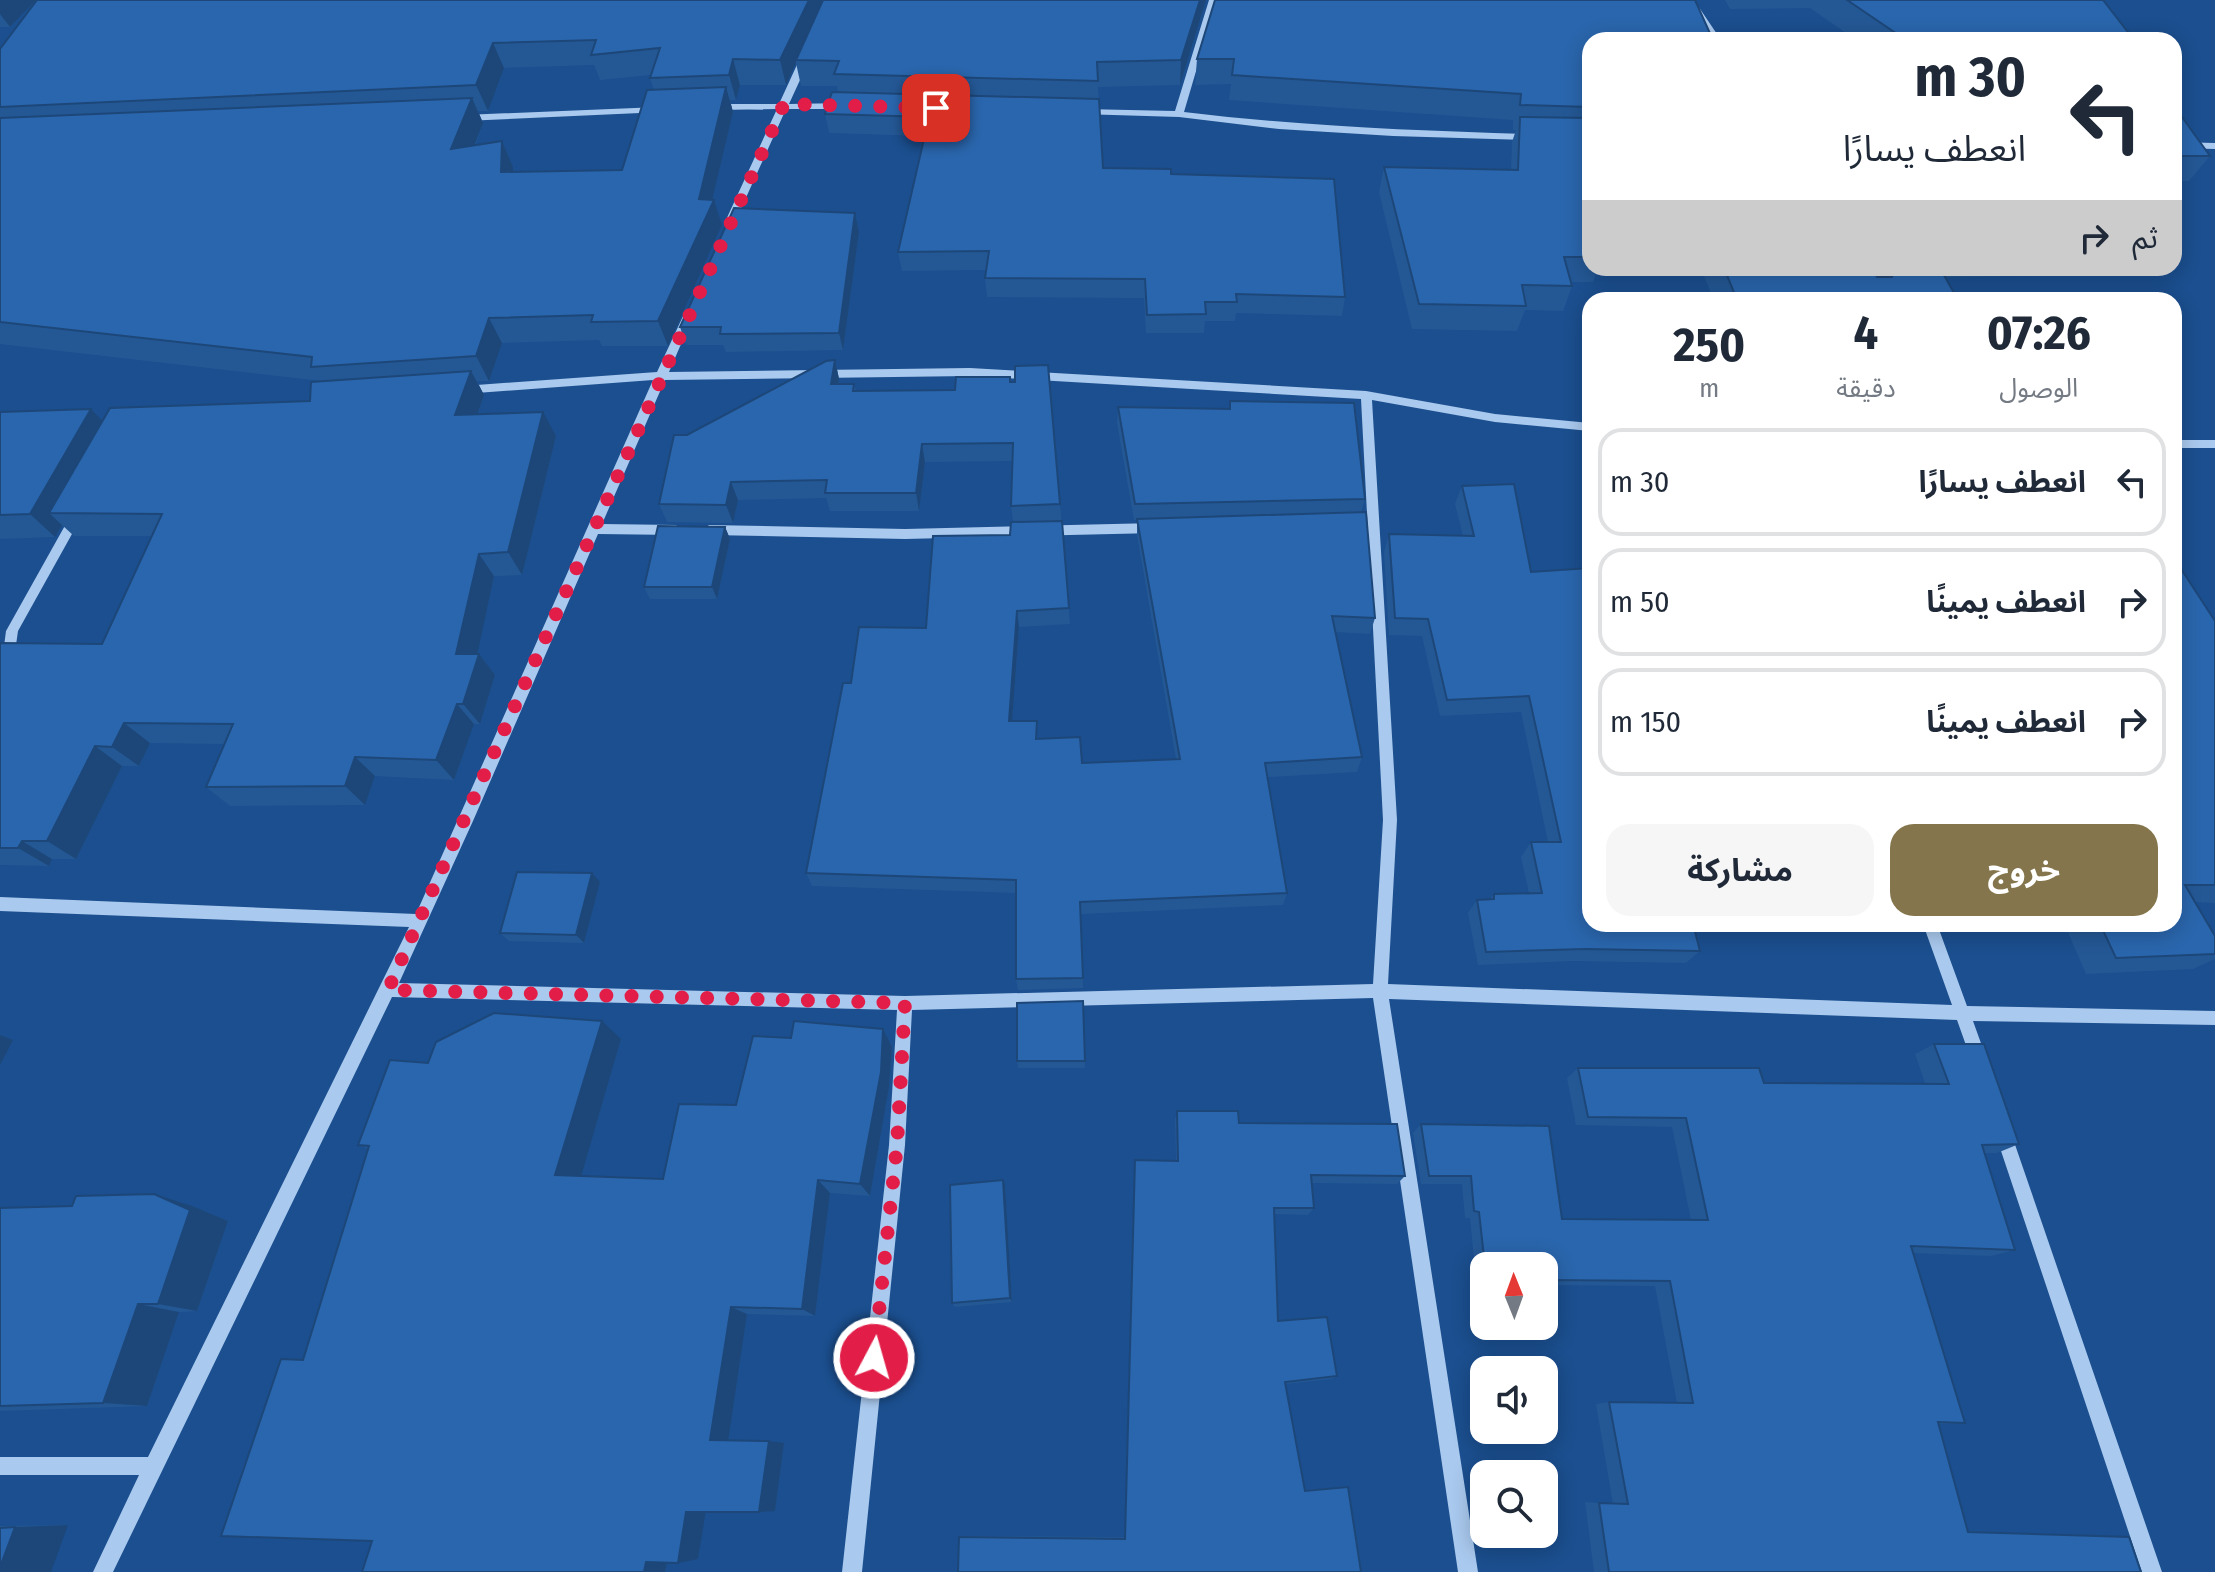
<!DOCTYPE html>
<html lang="ar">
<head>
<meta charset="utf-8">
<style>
  body { margin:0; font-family:"Fira Sans Condensed","Noto Sans Arabic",sans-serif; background:#f6f6f7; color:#1f2937; direction:rtl; height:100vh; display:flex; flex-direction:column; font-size:30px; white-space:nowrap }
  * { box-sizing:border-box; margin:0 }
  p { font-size:26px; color:#747a83 }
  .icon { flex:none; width:44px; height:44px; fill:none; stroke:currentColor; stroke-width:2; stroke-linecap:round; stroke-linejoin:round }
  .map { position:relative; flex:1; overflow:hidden; direction:ltr }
  .side { position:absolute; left:1582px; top:292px; width:600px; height:640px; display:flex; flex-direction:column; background:#fff; border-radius:24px; box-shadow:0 4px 20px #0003; direction:rtl }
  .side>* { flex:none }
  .guide { position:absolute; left:1582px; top:32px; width:600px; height:244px; border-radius:24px; box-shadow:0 4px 20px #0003; direction:rtl; background:#fff; color:#1f2937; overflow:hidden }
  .needle { width:52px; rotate:359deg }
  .controls { position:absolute; left:1470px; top:1252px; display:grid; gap:16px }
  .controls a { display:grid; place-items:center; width:88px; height:88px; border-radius:16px; background:#fff; box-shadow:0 4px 20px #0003; font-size:40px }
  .pin { position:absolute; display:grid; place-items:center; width:68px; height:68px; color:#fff; margin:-34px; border-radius:16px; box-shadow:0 4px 12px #0006 }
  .me { position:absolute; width:88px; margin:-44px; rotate:6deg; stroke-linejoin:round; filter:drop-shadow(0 0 6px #0008) }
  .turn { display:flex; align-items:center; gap:28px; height:168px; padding:0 24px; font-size:36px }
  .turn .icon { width:104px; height:104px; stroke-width:2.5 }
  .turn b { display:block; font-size:56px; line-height:68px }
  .then { display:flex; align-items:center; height:76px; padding:0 24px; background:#0003; gap:16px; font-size:30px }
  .eta { display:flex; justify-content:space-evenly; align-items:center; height:136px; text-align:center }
  .eta b { font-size:48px; font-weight:700; line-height:56px }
  .cta { display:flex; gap:16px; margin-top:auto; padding:16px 24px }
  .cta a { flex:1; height:92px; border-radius:24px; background:#84754c; color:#fff; font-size:32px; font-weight:700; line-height:92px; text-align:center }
  .cta a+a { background:#f6f6f7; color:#1f2937 }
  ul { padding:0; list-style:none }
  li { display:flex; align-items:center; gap:24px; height:108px; margin:0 16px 12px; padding:0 8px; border:4px solid #e0e1e3; border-radius:24px }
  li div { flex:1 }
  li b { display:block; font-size:30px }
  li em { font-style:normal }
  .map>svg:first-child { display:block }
</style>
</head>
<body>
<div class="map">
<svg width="2215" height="1572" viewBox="0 0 2215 1572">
  <rect width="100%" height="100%" fill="#1b4f8f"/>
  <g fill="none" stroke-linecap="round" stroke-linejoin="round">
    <path fill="#a9c9ee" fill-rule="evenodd" d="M 1209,0 L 1217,0 L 1184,112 C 1300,126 1414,131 1530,134 L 1535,137 L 1530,140 L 1393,136 L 1279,129 L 1179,117 L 1080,114 L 1080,110 L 1083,109 L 1175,111 Z
      M 1686,0 L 1694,0 L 1721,40 L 1713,40 Z
      M 806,53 L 811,56 L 789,104 L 847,103 L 852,106 L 847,109 L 786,109 L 735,222 L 730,225 L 726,224 L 725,222 L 777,109 L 716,110 L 711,107 L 716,104 L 779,104 L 801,56 Z
      M 659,107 L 662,108 L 662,112 L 464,121 L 459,118 L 464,115 Z
      M 2174,142 L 2215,143 L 2215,149 L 2174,148 Z
      M 689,310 L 694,314 L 669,372 L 970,368 L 1366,391 L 1495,414 L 1590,423 L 1590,431 L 1495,422 L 1372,400 L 1397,820 L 1388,984 L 1952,1005 L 1923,924 L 1937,924 L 1967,1006 L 2215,1011 L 2215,1025 L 1973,1021 L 1987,1060 L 1985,1065 L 1979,1068 L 1973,1065 L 1957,1020 L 1389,999 L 1478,1572 L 1458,1572 L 1373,998 L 912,1010 L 905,1145 L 862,1572 L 842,1572 L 889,1145 L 897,1010 L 392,997 L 113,1572 L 93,1572 L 139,1475 L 0,1475 L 0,1457 L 148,1457 L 409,927 L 0,911 L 0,897 L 416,914 L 653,380 L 463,394 L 457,390 L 463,386 L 657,372 L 684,314 ZM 970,376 L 1361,399 L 1383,820 L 1373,984 L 905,996 L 399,983 L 473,821 L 598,534 L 676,535 L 682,530 L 676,525 L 602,524 L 665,380 Z
      M 2174,440 L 2215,440 L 2215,448 L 2174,448 Z
      M 76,511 L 82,516 L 18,631 L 14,659 L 5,672 L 0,673 L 0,657 L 3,654 L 6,631 L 72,513 Z
      M 1156,523 L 1162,528 L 1156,533 L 905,539 L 709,535 L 703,530 L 709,525 L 905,529 Z
      M 2003,1125 L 2009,1127 L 2011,1133 L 2162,1572 L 2142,1572 L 1995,1133 L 1997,1127 Z"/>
  </g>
  <path fill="#245895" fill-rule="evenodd" d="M 0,0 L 36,0 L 10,27 L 0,27 Z
    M 37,0 L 1206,0 L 1180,85 L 1098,87 L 1103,168 L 1171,174 L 1345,297 L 1342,316 L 1236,313 L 1235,321 L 1205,321 L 1204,333 L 1146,333 L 1144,298 L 987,297 L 985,278 L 986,270 L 902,271 L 898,252 L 924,136 L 829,133 L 825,114 L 838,92 L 837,86 L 801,86 L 796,63 L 786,85 L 740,85 L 736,100 L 730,100 L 733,112 L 712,200 L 722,225 L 668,346 L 602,346 L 599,340 L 502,343 L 489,381 L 477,381 L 484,395 L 478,414 L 556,436 L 522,575 L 494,576 L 477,654 L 479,654 L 495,675 L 480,724 L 474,724 L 454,780 L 375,776 L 365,805 L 230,806 L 206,787 L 224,744 L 150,743 L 139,766 L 122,766 L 76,859 L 52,859 L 49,866 L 0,865 L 0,643 L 102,644 L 152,536 L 74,536 L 62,525 L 55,537 L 0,539 L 0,412 L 103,421 L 310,401 L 321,381 L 0,344 L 0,49 ZM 594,65 L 600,80 L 651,75 L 650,78 L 654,90 L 622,170 L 513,171 L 513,167 L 502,141 L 475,146 L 483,123 L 478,111 L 488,111 L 504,68 Z
    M 1725,0 L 2103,0 L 2134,40 L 1856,40 L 1810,8 L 1730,9 Z
    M 1590,40 L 1590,268 L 2046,268 L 2036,268 L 2030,276 L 1945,277 L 1958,300 L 1714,300 L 1703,274 L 1597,271 L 1593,282 L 1571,282 L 1572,286 L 1563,311 L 1525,310 L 1517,331 L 1412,329 L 1379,192 L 1384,167 L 1511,170 L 1512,142 L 1516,130 L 1513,130 L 1513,120 L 1229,100 L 1231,84 L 1195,85 L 1197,59 Z
    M 2174,106 L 2210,156 L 2189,181 L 2174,181 Z
    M 855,213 L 859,232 L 843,350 L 726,352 L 723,345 L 686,345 L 680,327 Z
    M 835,360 L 839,379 L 839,384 L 854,384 L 856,391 L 955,390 L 1010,382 L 1060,504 L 1070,624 L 1019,627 L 1012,721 L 1038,739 L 1082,763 L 1176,759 L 1137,535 L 1137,520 L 1134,520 L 1117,423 L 1118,407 L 1229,409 L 1230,401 L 1365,499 L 1361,512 L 1375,618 L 1370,634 L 1336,632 L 1362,757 L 1357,772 L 1268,777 L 1287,893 L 1283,905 L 1081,914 L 1083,988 L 1018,990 L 1016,979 L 1016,893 L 812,886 L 806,873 L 851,683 L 926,628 L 1010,535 L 1013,522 L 1011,506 L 1012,461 L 925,462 L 919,511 L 830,511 L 826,498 L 738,500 L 733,523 L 667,522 L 659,504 L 687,435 Z
    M 1462,486 L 1531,572 L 1700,951 L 1686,963 L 1574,961 L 1478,965 L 1468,913 L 1477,900 L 1490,900 L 1494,894 L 1529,893 L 1521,857 L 1531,842 L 1548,842 L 1521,712 L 1440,716 L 1422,636 L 1389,635 L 1384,552 L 1389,534 L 1463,536 L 1455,504 Z
    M 725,527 L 730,539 L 717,599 L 650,599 L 644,587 Z
    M 2215,621 L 2215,903 L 2195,902 L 2215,936 L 2215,959 L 2193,969 L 2086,974 L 2066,928 L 2014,929 L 2012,924 L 2174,924 Z
    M 600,882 L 584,943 L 509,941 L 500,933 Z
    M 1083,1001 L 1085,1068 L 1018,1068 L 1017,1061 Z
    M 621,1039 L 581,1176 L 663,1179 L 736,1105 L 892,1047 L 889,1087 L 870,1196 L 830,1193 L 815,1316 L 747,1314 L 728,1441 L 784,1443 L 775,1511 L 705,1512 L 698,1559 L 667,1563 L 665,1572 L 372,1541 L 303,1360 L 368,1149 L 358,1145 Z
    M 1934,1044 L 2019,1144 L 1997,1153 L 1985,1153 L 2015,1250 L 1991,1256 L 1913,1253 L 1965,1423 L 1938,1424 L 1968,1531 L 2129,1537 L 2141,1572 L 1594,1572 L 1585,1502 L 1613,1504 L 1596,1404 L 1609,1402 L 1677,1403 L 1655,1286 L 1547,1285 L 1544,1288 L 1544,1266 L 1484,1266 L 1484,1289 L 1477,1289 L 1470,1218 L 1465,1218 L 1462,1184 L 1421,1184 L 1413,1133 L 1421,1124 L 1562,1219 L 1691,1220 L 1672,1127 L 1576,1125 L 1567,1078 L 1578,1068 L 1764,1083 L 1925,1083 L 1915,1054 Z
    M 1177,1111 L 1239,1123 L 1405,1176 L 1397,1184 L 1312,1183 L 1314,1208 L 1308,1215 L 1274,1214 L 1278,1321 L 1337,1376 L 1331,1379 L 1285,1384 L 1304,1490 L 1348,1487 L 1361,1572 L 959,1537 L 963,1536 L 1125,1537 L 1176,1161 L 1175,1120 Z
    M 1005,1185 L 1012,1302 L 955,1307 L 952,1303 Z
    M 192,1206 L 228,1221 L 197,1311 L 179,1312 L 147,1406 L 0,1411 L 0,1208 Z
    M 68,1525 L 0,1572 L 0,1526 Z"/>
  <path fill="#1d4779" d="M 0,0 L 36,0 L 10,27 L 0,14 Z
    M 809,0 L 827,0 L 796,60 L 796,63 L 786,85 L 780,60 Z
    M 1200,0 L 1206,0 L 1180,85 L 1181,60 Z
    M 493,43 L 504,68 L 488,111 L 476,85 Z
    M 733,59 L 740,85 L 736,100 L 729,75 Z
    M 726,87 L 733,112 L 710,209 L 714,200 L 722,225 L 668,346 L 658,321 L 699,199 Z
    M 472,98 L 483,123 L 463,175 L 451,149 Z
    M 502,141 L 513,167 L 513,197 L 501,172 Z
    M 855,213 L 859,232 L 843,350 L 839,333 Z
    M 489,318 L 502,343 L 489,381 L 476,356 Z
    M 835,360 L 839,379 L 836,402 L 831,384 Z
    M 471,371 L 484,395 L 469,439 L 455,415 Z
    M 91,409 L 114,433 L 49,513 L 62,525 L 55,537 L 30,514 Z
    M 543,412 L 556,436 L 522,575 L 508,552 Z
    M 922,444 L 925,462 L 919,511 L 916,493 Z
    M 731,482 L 738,500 L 733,523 L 726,505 Z
    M 725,527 L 730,539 L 717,599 L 712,587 Z
    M 479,554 L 494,576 L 474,670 L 479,654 L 495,675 L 480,724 L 463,704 L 456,654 Z
    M 1017,611 L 1019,627 L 1011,736 L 1009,721 Z
    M 457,704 L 474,724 L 454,780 L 436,760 Z
    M 124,723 L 150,743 L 139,766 L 112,747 Z
    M 95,746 L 122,766 L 76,859 L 47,841 Z
    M 355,757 L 375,776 L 365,805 L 345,786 Z
    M 22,841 L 52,859 L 49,866 L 18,848 Z
    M 592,873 L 600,882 L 584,943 L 576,935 Z
    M 602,1021 L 621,1039 L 578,1187 L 555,1175 Z
    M 883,1029 L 892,1047 L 889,1087 L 870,1196 L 860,1184 Z
    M 0,1035 L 13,1040 L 0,1065 Z
    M 818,1180 L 830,1193 L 815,1316 L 802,1309 Z
    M 1003,1180 L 1005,1185 L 1012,1302 L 1010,1298 Z
    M 154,1194 L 192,1206 L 228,1221 L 197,1311 L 158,1304 Z
    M 138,1304 L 179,1312 L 147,1406 L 103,1403 Z
    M 731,1307 L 747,1314 L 728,1442 L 710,1440 Z
    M 769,1441 L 784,1443 L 775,1511 L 759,1512 Z
    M 706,1510 L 698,1559 L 678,1563 L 686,1512 Z
    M 68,1525 L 51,1572 L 0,1572 L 0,1567 L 15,1527 Z
    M 668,1559 L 665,1572 L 644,1572 L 646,1562 Z"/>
  <path fill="#2a66ad" stroke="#1d4779" stroke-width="2" d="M 37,0 L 809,0 L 780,60 L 733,59 L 729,75 L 650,78 L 660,48 L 591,55 L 596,40 L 493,43 L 476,85 L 0,107 L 0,49 Z
    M 823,0 L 1200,0 L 1181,60 L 1097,62 L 1098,81 L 834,74 L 839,61 L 796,60 Z
    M 1215,0 L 1695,0 L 1713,40 L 1590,40 L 1590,107 L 1520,105 L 1521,94 L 1232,75 L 1234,59 L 1197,59 Z
    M 1847,0 L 2103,0 L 2134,40 L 1906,40 Z
    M 726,87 L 699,199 L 714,200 L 658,321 L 591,322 L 593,315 L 489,318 L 476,356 L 311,367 L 312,357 L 0,322 L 0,118 L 472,98 L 451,149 L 502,141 L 501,172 L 622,170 L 647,90 Z
    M 832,92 L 1099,99 L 1103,168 L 1171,169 L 1171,174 L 1334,179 L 1345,297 L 1236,294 L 1237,302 L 1205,302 L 1206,314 L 1147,315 L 1145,279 L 985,278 L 989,251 L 898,252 L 929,117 L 825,114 Z
    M 2174,106 L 2210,156 L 2174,156 Z
    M 1520,117 L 1590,118 L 1590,257 L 1564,257 L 1572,286 L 1522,285 L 1526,306 L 1419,304 L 1384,167 L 1518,170 Z
    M 734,208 L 855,213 L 839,333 L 720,334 L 721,327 L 680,327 Z
    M 1724,268 L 1873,268 L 1877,277 L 1892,277 L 1893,274 L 1890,268 L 1940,268 L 1958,300 L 1737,300 Z
    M 835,360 L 831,384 L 854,384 L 853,391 L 955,390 L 956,377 L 1010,377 L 1010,382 L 1015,382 L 1015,366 L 1048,365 L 1060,504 L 1011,506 L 1013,443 L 922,444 L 916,493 L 825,493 L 827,480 L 731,482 L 726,505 L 659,504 L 674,435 L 687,435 L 826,361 Z
    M 471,371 L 455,415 L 543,412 L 508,552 L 479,554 L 456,654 L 479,654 L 463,704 L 457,704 L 436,760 L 355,757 L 345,786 L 206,787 L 233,724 L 124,723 L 112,747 L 95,746 L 47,841 L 22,841 L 18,848 L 0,848 L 0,643 L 102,644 L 162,514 L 49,513 L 110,408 L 310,401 L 311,382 Z
    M 1230,401 L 1354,403 L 1365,499 L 1135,504 L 1118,407 L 1230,409 Z
    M 91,409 L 30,514 L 0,515 L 0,412 Z
    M 1514,484 L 1531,572 L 1590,568 L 1590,924 L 1693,924 L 1700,951 L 1585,949 L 1486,952 L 1477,900 L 1494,899 L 1494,894 L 1542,893 L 1531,842 L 1561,842 L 1529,696 L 1447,700 L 1428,619 L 1395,618 L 1389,534 L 1474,536 L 1462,486 Z
    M 1366,512 L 1375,618 L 1332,616 L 1362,757 L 1265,763 L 1287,893 L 1080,902 L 1083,978 L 1016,979 L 1016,880 L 806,873 L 843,683 L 851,683 L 859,627 L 926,628 L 933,536 L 1010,535 L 1011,522 L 1062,521 L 1069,608 L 1017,611 L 1009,721 L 1037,721 L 1036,739 L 1080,737 L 1082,763 L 1180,759 L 1137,519 Z
    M 658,526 L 725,527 L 712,587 L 644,587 Z
    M 2174,558 L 2215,621 L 2215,885 L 2185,885 L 2215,936 L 2215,954 L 2116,958 L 2100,924 L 2174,924 Z
    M 517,872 L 592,873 L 576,935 L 500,933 Z
    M 1083,1001 L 1085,1061 L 1017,1061 L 1017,1003 Z
    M 494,1013 L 602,1021 L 555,1175 L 663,1179 L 679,1104 L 736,1105 L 753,1036 L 791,1038 L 794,1021 L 883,1029 L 881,1072 L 860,1184 L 818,1180 L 802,1309 L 731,1307 L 710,1440 L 769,1441 L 759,1512 L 686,1512 L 678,1563 L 646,1562 L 644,1572 L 362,1572 L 372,1541 L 221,1536 L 281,1359 L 303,1360 L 369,1146 L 358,1145 L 390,1060 L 428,1063 L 436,1042 Z
    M 1934,1044 L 1984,1044 L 2019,1144 L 1982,1145 L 2015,1250 L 1911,1246 L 1965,1423 L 1938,1422 L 1968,1532 L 2129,1537 L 2141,1572 L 1609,1572 L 1599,1503 L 1628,1504 L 1609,1402 L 1693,1403 L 1670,1281 L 1547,1280 L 1548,1286 L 1544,1286 L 1544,1266 L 1485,1266 L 1479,1212 L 1474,1211 L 1471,1176 L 1429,1176 L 1421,1124 L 1549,1126 L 1562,1219 L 1708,1220 L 1686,1118 L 1588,1117 L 1578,1068 L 1759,1068 L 1764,1083 L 1949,1084 Z
    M 1177,1111 L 1238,1111 L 1239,1123 L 1397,1124 L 1405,1176 L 1311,1175 L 1314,1208 L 1274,1208 L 1278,1321 L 1327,1317 L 1337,1376 L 1285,1382 L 1305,1491 L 1348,1487 L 1361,1572 L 958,1572 L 959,1537 L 1125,1539 L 1135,1160 L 1178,1161 Z
    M 1003,1180 L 1010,1298 L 952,1303 L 950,1185 Z
    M 154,1194 L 190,1210 L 158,1304 L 138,1304 L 103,1403 L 0,1406 L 0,1208 L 72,1206 L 76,1196 Z
    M 15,1527 L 0,1567 L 0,1528 Z"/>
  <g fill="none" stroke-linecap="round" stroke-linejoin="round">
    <path stroke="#e11d48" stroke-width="14" stroke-dasharray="0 25.2" d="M 874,1358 L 897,1145 L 905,1003 L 388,990 L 784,104 L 936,108"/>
  </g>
</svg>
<div class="controls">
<a><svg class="needle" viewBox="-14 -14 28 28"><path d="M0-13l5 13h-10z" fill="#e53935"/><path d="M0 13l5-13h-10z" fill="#747a83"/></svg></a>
<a><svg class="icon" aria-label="sound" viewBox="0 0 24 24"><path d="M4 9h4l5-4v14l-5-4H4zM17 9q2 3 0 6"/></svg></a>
<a><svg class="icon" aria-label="search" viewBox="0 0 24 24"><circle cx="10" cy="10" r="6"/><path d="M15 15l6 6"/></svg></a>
</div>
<div class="pin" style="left:936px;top:108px;background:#d93025"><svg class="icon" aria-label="arrive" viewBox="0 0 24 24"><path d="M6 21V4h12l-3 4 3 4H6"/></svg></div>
<svg class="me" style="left:874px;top:1358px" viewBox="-20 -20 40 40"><circle r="17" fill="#e11d48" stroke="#fff" stroke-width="3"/><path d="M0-11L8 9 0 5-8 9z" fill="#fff"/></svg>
<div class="guide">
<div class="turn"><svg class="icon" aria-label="left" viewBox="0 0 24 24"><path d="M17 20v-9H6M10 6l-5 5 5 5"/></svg><div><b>30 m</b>انعطف يسارًا</div></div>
<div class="then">ثم<svg class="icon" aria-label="right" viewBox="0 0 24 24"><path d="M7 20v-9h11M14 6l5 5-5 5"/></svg></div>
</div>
<section class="side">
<div class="eta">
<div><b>07:26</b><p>الوصول</p></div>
<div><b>4</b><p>دقيقة</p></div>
<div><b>250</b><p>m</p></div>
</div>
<ul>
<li><svg class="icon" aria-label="left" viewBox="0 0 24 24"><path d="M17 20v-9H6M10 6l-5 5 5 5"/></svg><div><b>انعطف يسارًا</b></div><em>30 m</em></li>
<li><svg class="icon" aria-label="right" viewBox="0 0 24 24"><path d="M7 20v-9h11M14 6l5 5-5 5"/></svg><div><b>انعطف يمينًا</b></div><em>50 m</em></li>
<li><svg class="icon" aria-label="right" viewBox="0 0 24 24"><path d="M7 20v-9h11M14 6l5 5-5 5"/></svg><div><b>انعطف يمينًا</b></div><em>150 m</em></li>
</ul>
<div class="cta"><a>خروج</a><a>مشاركة</a></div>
</section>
</div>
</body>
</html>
